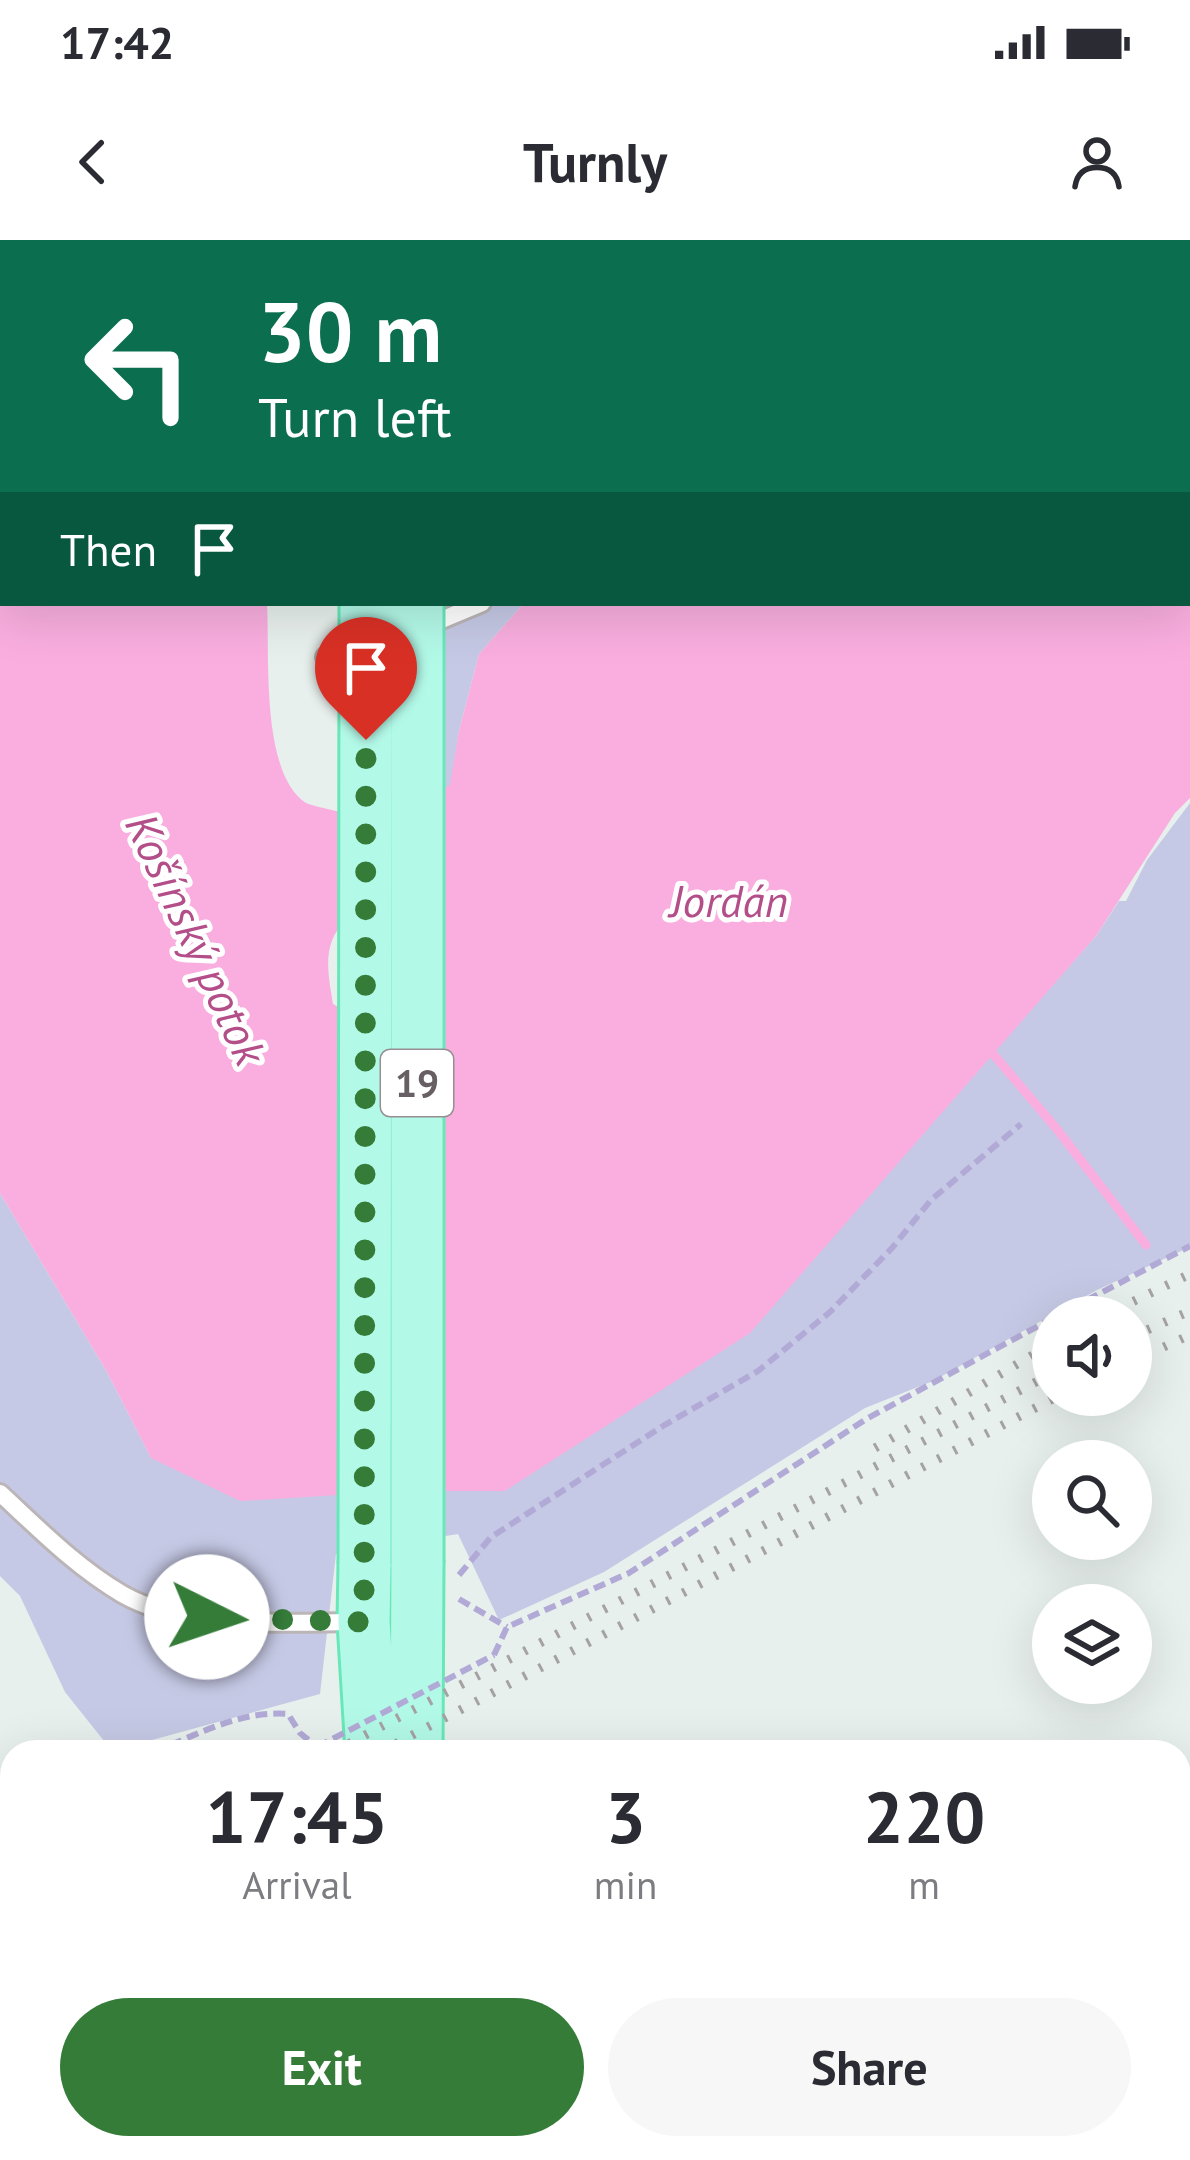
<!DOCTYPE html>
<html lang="en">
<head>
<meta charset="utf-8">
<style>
  body { margin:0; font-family:"PT Sans",sans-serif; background:#f7f7f7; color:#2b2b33; height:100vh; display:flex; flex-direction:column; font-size:45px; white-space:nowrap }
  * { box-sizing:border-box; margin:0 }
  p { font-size:39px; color:#7c7c81 }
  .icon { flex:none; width:66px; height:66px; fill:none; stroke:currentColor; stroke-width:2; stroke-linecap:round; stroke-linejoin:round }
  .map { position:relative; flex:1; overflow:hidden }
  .panel { position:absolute; left:0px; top:1500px; width:1191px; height:420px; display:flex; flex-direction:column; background:#fff; border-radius:36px 36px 0 0; box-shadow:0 12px 48px #0002 }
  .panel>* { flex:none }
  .guide { position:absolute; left:0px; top:0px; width:1191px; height:366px; box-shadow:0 12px 48px #0002; background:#0b6e4f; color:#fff; overflow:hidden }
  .tools { position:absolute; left:1032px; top:1056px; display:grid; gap:24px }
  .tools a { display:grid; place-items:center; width:120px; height:120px; border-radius:50%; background:#fff; box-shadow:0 12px 48px #0002; font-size:60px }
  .pin { position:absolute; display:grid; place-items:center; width:102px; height:102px; color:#fff; margin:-123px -51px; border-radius:50% 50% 50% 0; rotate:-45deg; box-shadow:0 0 12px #0007 }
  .pin .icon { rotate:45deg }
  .me { position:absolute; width:132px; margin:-66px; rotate:94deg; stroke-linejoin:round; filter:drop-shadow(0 0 9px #0008) }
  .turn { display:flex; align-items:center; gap:42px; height:252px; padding:0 60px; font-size:54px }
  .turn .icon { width:156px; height:156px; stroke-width:2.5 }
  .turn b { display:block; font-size:84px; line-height:102px }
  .then { display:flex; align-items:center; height:114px; padding:0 60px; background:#0003; gap:24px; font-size:45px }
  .eta { display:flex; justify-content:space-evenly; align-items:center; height:204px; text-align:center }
  .eta b { font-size:72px; font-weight:700; line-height:84px }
  .primary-button { display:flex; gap:24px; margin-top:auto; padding:24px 60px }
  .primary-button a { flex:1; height:138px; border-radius:72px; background:#357c39; color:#fff; font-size:48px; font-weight:700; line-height:138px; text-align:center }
  .primary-button a+a { background:#f7f7f7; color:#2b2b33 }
  .status { display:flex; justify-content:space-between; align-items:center; height:84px; padding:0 60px; background:#fff; direction:ltr }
  .status svg { height:33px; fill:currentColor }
  header { display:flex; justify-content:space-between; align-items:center; height:156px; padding:0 60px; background:#fff; font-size:54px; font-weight:700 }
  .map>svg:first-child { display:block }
</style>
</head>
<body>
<div class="status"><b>17:42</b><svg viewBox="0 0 49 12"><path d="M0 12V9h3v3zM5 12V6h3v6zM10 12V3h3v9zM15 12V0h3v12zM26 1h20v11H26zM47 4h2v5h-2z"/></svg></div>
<header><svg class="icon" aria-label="back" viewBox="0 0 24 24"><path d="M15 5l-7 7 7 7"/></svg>Turnly<svg class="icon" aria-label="person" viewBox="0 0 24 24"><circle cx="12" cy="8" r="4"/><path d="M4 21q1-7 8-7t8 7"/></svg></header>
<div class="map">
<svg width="1190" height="1920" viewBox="0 0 1190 1920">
  <rect width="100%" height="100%" fill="#e8f0ed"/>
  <path fill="#c6c9e5" d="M 459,0 L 890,0 L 882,3 Z
    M 440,363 L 524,363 L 479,414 L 459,491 L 451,545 L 442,550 Z
    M 1190,563 L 1190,1007 L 1097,1050 L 933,1141 L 865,1168 L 604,1332 L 499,1380 L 458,1294 L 336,1314 L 320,1454 L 112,1511 L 65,1452 L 20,1356 L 0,1336 L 0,953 L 107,1132 L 151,1218 L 927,887 L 1096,696 L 1119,661 L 1126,661 L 1147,620 Z
    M 296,1908 L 368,1908 L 368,1920 L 296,1920 Z"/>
  <path fill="#f9aedf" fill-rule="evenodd" d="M 0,0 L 133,3 L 3,3 L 3,363 L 267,363 C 270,414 260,533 306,563 C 313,567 375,579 389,582 L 450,545 L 459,491 L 479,414 L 524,363 L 1188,363 L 1188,3 L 882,3 L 1190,0 L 1190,558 L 1175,573 L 1096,696 L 750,1093 L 505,1251 L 402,1251 L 240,1261 L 151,1218 L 107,1132 L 0,953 ZM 346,680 L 406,687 L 402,792 L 374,787 L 333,764 C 328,733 321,704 346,680 Z"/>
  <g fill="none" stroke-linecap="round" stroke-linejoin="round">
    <path stroke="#f9aedf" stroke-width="9" d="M 988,808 L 1056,888 L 1146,1005"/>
    <g stroke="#bbb5b8" stroke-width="22">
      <path id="lane" d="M 529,0 L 529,3
        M 422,388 L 482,363
        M 325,417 L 357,407
        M 0,1253 C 39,1289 76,1327 122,1354 C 186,1391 289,1382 361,1382"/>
    </g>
    <g stroke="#68e8b9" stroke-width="57">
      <path id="primary" d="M 361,0 L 361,3
        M 417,3 L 417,0
        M 365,1324 L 364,1382 L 372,1512
        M 416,1512 L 417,1323
        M 405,1908 L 406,1920"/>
    </g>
    <path stroke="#b2aad6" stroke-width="6" stroke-dasharray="12 6" stroke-linecap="butt" d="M 1055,1077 L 1190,1006
      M 459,1335 L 491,1297 L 663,1186 L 758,1131 L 830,1072 L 892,1008 L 931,960 L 1021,884
      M 459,1359 L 507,1387
      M 494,1415 L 507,1387 L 629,1333 L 868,1178 L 1053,1078
      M 154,1512 C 196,1495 241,1470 288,1474 L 300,1493 L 317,1507
      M 0,1580 L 12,1574"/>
    <use href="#lane" stroke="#fff" stroke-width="16"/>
    <use href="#primary" stroke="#b3f9e8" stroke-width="51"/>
    <path stroke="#a5a2a4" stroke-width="9" stroke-dasharray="3 15" stroke-linecap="butt" d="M 1101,1077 L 1190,1034
      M 1131,1097 L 1190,1071
      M 1131,1122 L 1190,1095
      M 875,1208 L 1053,1103
      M 333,1512 L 1053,1133
      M 380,1512 L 1060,1155
      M 0,1668 L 12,1663
      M 0,1693 L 12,1688"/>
    <g stroke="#68e8b9" stroke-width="57" stroke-linecap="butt">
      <path id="primary-bridge" d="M 417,1323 L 417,363
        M 365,1324 L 366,363"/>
    </g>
    <path stroke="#b2aad6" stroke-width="6" stroke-dasharray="12 6" stroke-linecap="butt" d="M 317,1507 L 494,1415"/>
    <use href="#primary-bridge" stroke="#b3f9e8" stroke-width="51"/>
  </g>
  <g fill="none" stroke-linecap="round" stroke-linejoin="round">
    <path stroke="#357c39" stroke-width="21" stroke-dasharray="0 37.8" d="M 207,1377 L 364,1382 L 366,500"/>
  </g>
  <g text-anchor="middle" stroke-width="10" stroke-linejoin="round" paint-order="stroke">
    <rect fill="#fff" stroke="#958f92" stroke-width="3" x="381" y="810" width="72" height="66" rx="9"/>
    <g font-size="39" font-weight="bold" fill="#675f63">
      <text x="417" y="857">19</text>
    </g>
    <g font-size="45" font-style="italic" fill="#b34e89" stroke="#fff">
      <text x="729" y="677">Jordán</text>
      <text transform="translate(196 699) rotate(65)" y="16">Košínský potok</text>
    </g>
  </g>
</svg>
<div class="tools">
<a><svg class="icon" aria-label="sound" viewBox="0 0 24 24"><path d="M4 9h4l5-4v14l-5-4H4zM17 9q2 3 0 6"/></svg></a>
<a><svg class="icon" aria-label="search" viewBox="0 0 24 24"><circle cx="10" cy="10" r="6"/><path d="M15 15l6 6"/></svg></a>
<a><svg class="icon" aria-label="layers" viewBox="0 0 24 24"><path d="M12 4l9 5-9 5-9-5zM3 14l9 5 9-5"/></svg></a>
</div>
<div class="pin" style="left:366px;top:500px;background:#d93025"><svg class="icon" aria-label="arrive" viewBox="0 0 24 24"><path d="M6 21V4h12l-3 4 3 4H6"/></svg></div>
<svg class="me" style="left:207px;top:1377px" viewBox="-20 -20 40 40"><circle r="19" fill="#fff"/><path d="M0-13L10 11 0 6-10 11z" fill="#357c39"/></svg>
<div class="guide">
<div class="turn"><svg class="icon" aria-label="left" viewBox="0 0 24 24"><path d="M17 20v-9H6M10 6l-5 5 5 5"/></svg><div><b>30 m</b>Turn left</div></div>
<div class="then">Then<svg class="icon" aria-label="arrive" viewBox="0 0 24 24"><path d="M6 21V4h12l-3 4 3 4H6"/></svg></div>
</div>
<section class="panel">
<div class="eta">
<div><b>17:45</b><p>Arrival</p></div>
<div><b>3</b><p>min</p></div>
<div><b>220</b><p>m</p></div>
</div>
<div class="primary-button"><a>Exit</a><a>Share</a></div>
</section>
</div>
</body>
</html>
